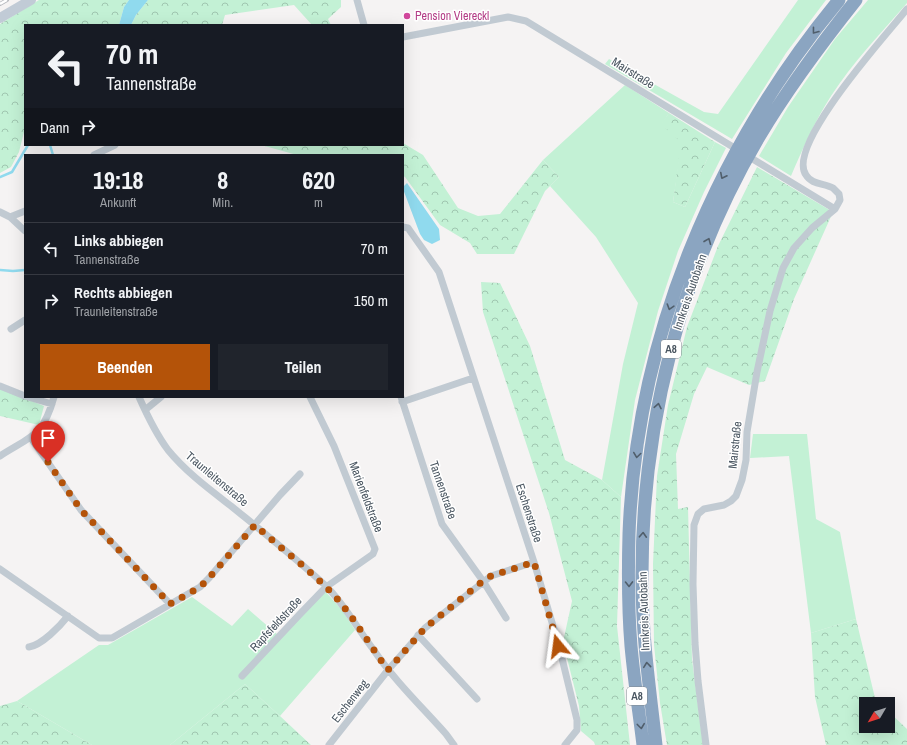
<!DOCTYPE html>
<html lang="de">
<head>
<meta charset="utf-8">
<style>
  body { margin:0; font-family:"Archivo Narrow",sans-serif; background:#20242c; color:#f1f3f6; height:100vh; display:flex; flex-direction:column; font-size:15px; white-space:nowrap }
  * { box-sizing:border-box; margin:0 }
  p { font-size:13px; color:#9ea1a6 }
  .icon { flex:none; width:22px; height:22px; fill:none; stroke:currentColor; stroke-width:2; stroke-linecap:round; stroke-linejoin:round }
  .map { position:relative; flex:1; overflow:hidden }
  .sheet { position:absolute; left:24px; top:154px; width:380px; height:244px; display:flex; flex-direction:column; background:#171b24; border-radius:0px; box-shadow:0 4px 16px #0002 }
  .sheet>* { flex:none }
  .guide { position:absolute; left:24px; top:24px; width:380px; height:122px; border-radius:0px; box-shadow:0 4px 16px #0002; background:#171b24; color:#f1f3f6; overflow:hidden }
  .needle { width:26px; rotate:231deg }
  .controls { position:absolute; left:859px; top:697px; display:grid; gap:8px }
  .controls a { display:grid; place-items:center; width:36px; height:36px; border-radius:0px; background:#171b24; box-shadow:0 4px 16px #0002; font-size:20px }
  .pin { position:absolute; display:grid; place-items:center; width:34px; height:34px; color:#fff; margin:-41px -17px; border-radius:50% 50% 50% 0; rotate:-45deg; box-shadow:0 0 4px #0007 }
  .pin .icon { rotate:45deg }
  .me { position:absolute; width:44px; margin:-22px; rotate:344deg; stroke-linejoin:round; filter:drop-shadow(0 0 3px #0008) }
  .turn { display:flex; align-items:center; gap:14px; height:84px; padding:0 16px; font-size:18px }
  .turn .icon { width:52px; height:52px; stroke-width:2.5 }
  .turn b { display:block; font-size:28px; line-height:34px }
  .then { display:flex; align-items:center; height:38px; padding:0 16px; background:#0003; gap:8px; font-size:15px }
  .eta { display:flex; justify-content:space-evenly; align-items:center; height:68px; text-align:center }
  .eta b { font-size:24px; font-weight:700; line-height:28px }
  .primary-button { display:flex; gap:8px; margin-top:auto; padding:8px 16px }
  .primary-button a { flex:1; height:46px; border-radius:0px; background:#b45309; color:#fff; font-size:16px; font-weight:700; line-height:46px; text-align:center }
  .primary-button a+a { background:#20242c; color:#f1f3f6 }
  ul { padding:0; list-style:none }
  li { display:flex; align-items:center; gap:12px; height:52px; padding:0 16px; border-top:1px solid #363941 }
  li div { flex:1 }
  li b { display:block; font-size:15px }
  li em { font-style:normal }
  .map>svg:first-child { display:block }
</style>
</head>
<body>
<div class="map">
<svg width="907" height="745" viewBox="0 0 907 745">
  <defs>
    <pattern id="forest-crowns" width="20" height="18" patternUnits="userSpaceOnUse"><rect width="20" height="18" fill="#c3f1d5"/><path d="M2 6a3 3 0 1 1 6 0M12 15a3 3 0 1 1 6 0" fill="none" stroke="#a0c6b0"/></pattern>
  </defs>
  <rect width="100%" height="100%" fill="#f5f3f3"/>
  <path fill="#c3f1d5" d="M 798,0 L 826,0 L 786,53 L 732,139 L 605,64 L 609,59 L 704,112 L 718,114 Z
    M 868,0 L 907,0 L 907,3 C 881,33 853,62 831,96 C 815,121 803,148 791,176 L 759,156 L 788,107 L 835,39 Z
    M 625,85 L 669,113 L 662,124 L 682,142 L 673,202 L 685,207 L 715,142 L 726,148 L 704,192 L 678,251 L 658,311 L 635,400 L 621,497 L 602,480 L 623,364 L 638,303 L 596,237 L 550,186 L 559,177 L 543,160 Z
    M 753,434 L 807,434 L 816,519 L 840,532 L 856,619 L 811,633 L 789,456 L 750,458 Z
    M 324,590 L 342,610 L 355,630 L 280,716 L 245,684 L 170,745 L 92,745 L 17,701 L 99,645 L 108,645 L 192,597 L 232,626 L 248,609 L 278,635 Z"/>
  <path fill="url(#forest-crowns)" d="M 39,0 L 129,0 L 124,7 L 119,25 L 25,25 L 25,128 L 19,152 L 11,167 L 0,173 L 0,24 Z
    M 148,0 L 341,0 L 341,7 L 328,19 L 331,25 L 312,25 L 294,5 L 225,15 L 222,25 L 131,25 L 136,15 Z
    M 669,113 L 715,142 L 685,207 L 673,202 L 681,142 L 661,124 Z
    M 403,143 L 423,155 L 458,208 L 478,216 L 500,214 L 543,160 L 559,177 L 545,191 L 514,254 L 477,254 L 470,243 L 440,225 L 405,177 L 403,176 L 403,155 L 297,155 L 261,145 L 403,145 Z
    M 757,167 L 833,212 L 794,299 L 765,381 L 749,385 L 707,367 L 694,394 L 676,454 L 678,509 L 688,507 L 692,659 L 703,745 L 667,745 L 660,703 L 654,645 L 653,564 L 657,476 L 668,405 L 687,327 L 718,246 Z
    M 481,282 L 500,283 L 530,346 L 565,460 L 602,480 L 621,497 L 617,626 L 630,745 L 595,745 L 594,742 L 581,731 L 579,706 L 563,642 L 572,601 L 549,513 L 483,312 Z
    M 0,388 L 44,406 L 39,425 L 0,416 Z
    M 856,619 L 875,698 L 881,704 L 866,704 L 866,726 L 888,726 L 888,711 L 907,729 L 907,745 L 826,745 L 815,697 L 811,633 Z
    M 245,684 L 280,716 L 311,745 L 170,745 Z
    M 17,701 L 92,745 L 0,745 L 0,706 Z"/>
  <path fill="#90daee" d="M 129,0 L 148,0 L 136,15 L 131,25 L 119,25 L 124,7 Z
    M 407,183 L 439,229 L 440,240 L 432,244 L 424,240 L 420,234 L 403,189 L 403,187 Z"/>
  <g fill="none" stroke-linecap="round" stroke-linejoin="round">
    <path stroke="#90daee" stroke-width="2.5" d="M 50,145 L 53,155
      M 0,177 L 12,172 L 28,145
      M 0,270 L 13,271 L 25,270"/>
    <path stroke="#c1cad2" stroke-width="7" d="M 357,0 L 364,25
      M 403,37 L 508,17 L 526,21 L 835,209
      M 94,155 L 115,145
      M 0,212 L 10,217 L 25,231
      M 10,217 L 25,211
      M 403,227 L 408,228 L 439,272 L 534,562 L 559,646 L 577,720 L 577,730 L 565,745
      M 11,329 L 25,320
      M 0,386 L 25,396
      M 28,397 L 52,404
      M 139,397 C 147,415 156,434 168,450 C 186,472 209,489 231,506 C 263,532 296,558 326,586 C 345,605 357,628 373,649 C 394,680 421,706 446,734 L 454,745
      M 401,397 L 442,524 L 483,581 L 506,618
      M 402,402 L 473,378
      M 145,410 L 161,397
      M 31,438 L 81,510 L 170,604
      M 0,456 C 31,436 43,437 54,397
      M 0,569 L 99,638 L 112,638 L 200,587 L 209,578 L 280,495 L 300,474
      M 418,635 L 477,699
      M 29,647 C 42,645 60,626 68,616
      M 242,676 L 300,614 L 326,587 L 373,554 L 375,549 L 334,446 L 310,397
      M 329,745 L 388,670 L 425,628 L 491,576 L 534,562
      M 706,745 L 698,681 L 695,643 L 693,584 L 694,525 L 698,514 L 704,509 L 724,505 L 731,501 L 736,496 L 742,480 L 746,460 L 747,432 L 757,372 L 770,311 L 783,268 L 794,248 L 812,228 L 835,209 L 840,200 L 839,194 C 837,192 835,190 833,188 C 824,183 812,185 806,175 C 785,146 887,34 907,9"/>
    <path stroke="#c1cbd6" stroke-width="10" d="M 0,18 L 31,0"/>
    <path stroke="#8ba5c1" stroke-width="13" d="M 643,745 C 639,712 634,679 631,646 C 628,609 628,571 629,534 C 636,338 715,150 839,0
      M 656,745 C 650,691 642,636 642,581 C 641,427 680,271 759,137 C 788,88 821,44 856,0"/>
    <g stroke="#b5b8bd" stroke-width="4">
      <path id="rail" d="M 0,4 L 7,0"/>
    </g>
    <use href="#rail" stroke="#fff" stroke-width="2.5" stroke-dasharray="8" stroke-linecap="butt"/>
  </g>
  <defs><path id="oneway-chevron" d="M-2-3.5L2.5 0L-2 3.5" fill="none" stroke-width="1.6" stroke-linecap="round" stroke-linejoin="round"/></defs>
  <g stroke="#505e6b">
    <use href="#oneway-chevron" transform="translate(815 31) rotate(128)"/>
    <use href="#oneway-chevron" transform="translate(723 176) rotate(117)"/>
    <use href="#oneway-chevron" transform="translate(708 241) rotate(-68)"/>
    <use href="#oneway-chevron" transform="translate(670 307) rotate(107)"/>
    <use href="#oneway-chevron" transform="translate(658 406) rotate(-79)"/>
    <use href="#oneway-chevron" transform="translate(637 455) rotate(98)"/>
    <use href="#oneway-chevron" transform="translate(643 535) rotate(-87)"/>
    <use href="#oneway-chevron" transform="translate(629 584) rotate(89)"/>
    <use href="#oneway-chevron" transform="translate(647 665) rotate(-96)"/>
    <use href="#oneway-chevron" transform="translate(641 726) rotate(83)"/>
  </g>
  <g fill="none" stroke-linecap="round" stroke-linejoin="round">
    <path stroke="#b45309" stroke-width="7" stroke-dasharray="0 12.6" d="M 48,462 L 81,510 L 170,604 L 200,587 L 209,578 L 255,525 C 278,546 304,565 326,587 C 351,611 367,642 388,670 L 425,628 L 483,581 L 491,576 L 534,562 L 558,646"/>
  </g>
  <circle fill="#d1479c" stroke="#fff" stroke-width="1.5" cx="407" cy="16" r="4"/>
  <g text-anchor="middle" stroke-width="3" stroke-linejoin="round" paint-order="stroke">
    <g fill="#fff" stroke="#808990" stroke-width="1">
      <rect x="661" y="340" width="20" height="18" rx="3"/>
      <rect x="627" y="687" width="20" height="18" rx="3"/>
    </g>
    <g font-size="11" font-weight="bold" fill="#4a5661">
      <text x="671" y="353">A8</text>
      <text x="637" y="700">A8</text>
    </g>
    <g font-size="12" fill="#b23c85" stroke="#fff" text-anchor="start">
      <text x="415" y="20">Pension Viereckl</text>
    </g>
    <g font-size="12" fill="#4a5661" stroke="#fff">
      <text transform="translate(633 73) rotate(32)" y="4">Mairstraße</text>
      <text transform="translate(690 292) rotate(-71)" y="4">Innkreis Autobahn</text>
      <text transform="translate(735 445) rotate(-84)" y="4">Mairstraße</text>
      <text transform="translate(217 479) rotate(40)" y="4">Traunleitenstraße</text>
      <text transform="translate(443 490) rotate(71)" y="4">Tannenstraße</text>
      <text transform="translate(366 497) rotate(69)" y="4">Marienfeldstraße</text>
      <text transform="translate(529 513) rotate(72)" y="4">Eschenstraße</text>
      <text transform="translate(644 611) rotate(-92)" y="4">Innkreis Autobahn</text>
      <text transform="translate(276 624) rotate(-47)" y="4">Rapfsfeldstraße</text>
      <text transform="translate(350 701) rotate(-52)" y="4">Eschenweg</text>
    </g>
  </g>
</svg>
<div class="controls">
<a><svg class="needle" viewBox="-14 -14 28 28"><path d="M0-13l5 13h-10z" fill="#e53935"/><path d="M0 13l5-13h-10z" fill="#9ea1a6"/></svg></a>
</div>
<div class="pin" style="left:48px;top:462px;background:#d93025"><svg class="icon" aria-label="arrive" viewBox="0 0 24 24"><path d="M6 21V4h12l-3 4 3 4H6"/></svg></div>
<svg class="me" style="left:558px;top:646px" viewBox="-20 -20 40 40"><path d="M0-17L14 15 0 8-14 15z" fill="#b45309" stroke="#fff" stroke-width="4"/></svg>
<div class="guide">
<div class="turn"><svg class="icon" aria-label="left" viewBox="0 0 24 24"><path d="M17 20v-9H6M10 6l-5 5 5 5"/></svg><div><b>70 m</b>Tannenstraße</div></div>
<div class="then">Dann<svg class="icon" aria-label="right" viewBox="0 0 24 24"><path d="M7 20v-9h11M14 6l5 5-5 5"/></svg></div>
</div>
<section class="sheet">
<div class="eta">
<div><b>19:18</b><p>Ankunft</p></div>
<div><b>8</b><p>Min.</p></div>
<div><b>620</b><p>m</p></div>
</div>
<ul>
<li><svg class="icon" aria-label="left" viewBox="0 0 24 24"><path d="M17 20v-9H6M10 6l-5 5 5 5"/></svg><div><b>Links abbiegen</b><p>Tannenstraße</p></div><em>70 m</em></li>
<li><svg class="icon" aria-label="right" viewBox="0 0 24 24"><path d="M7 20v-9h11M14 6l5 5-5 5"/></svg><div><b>Rechts abbiegen</b><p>Traunleitenstraße</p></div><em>150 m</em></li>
</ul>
<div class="primary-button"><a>Beenden</a><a>Teilen</a></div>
</section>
</div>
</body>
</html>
